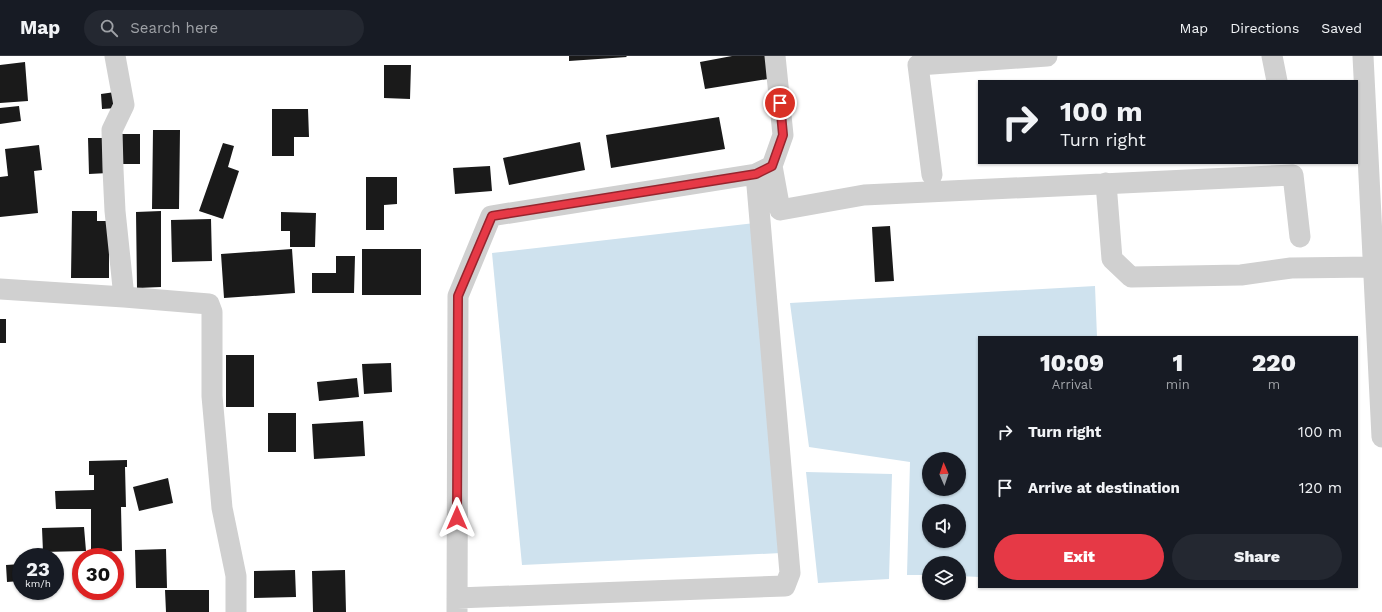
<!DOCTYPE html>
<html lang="en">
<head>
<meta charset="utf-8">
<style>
  body { margin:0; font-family:"Work Sans",sans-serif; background:#242831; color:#f1f3f6; height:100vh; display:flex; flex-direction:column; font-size:15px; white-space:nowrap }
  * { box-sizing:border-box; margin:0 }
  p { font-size:13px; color:#9ea1a6 }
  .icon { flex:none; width:22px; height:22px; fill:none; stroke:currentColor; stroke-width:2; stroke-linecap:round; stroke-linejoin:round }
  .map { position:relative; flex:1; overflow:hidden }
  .sheet { position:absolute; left:978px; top:280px; width:380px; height:252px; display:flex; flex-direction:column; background:#171b24; border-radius:0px; box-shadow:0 1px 3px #0004 }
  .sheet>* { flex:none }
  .guide { position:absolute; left:978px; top:24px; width:380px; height:84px; border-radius:0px; box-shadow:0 1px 3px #0004; background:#171b24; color:#f1f3f6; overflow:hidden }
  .needle { width:26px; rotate:358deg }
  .controls { position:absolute; left:922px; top:396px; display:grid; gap:8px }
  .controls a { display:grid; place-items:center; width:44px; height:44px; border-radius:50%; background:#171b24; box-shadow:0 1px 3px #0004; font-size:20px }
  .speed { position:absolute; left:12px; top:492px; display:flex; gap:8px; font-size:20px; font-weight:700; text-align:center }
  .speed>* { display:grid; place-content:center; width:52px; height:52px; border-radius:50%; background:#171b24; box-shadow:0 1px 3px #0004; line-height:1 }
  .speed small { font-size:10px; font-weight:400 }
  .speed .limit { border:6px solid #d22; background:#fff; color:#111 }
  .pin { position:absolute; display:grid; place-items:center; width:34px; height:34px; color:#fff; margin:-17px; border:2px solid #fff; border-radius:50%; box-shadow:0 1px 4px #0007 }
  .me { position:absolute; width:44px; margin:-22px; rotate:0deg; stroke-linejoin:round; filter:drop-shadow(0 0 3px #0008) }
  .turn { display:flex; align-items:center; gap:14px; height:84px; padding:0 16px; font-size:18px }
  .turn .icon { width:52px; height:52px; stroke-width:2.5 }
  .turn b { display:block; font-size:28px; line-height:34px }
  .eta { display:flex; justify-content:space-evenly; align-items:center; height:68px; text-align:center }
  .eta b { font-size:24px; font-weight:800; line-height:28px }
  .button { display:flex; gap:8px; margin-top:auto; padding:8px 16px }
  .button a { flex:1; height:46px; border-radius:24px; background:#e63946; color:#fff; font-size:16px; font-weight:800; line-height:46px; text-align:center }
  .button a+a { background:#242831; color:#f1f3f6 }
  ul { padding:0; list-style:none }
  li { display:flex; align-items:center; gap:12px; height:56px; padding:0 16px }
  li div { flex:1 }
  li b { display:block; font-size:15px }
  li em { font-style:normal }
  header { display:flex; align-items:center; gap:24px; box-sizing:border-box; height:56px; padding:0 20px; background:#171b24; border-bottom:1px solid #363941 }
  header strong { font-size:19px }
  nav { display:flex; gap:22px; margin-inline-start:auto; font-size:14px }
  .search { width:280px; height:36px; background:#242831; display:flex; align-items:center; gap:10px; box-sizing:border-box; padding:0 14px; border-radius:22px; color:#9ea1a6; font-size:15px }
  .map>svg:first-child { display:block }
</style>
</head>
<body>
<header>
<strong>Map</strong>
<div class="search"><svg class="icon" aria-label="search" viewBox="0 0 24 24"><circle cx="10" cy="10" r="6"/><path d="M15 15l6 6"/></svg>Search here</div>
<nav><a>Map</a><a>Directions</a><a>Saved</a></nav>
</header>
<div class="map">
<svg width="1382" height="556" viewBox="0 0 1382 556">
  <rect width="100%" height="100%" fill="#fff"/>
  <path fill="#cfe2ee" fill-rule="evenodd" d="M 755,167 L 781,497 L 522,509 L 492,197 Z
    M 1095,230 L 1097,281 L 979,281 L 979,521 L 959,520 L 959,507 L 929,507 L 929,519 L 907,519 L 910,406 L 809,391 L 790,247 ZM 929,403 L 959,403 L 959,433 L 929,433 ZM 929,455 L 959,455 L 959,485 L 929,485 Z
    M 806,416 L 892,418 L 889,523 L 818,527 Z"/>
  <path fill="#1a1a1a" d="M 569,0 L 626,0 L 627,1 L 569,5 Z
    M 732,0 L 770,0 L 774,22 L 705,33 L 700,6 Z
    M 25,6 L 28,45 L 0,47 L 0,9 Z
    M 384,9 L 411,9 L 410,43 L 384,42 Z
    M 115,36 L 117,52 L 102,53 L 101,38 Z
    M 19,50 L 21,65 L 0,68 L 0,52 Z
    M 272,53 L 308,53 L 309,81 L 294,81 L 294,100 L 272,100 Z
    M 719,61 L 725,93 L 611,112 L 606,79 Z
    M 153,74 L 180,74 L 179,153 L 152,153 Z
    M 114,78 L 140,78 L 140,108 L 114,108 Z
    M 88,82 L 108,82 L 108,117 L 89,118 Z
    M 580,86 L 585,114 L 509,129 L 503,102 Z
    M 223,87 L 234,90 L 228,111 L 239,115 L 223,163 L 199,155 Z
    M 39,89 L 42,114 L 34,115 L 38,157 L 0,161 L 0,121 L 8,120 L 5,93 Z
    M 490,110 L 492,135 L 455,138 L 453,112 Z
    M 366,121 L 397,121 L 397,148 L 384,149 L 384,174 L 366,174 Z
    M 72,155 L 97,155 L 97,165 L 109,165 L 109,222 L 71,222 Z
    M 161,155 L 161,231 L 137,232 L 136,156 Z
    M 281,156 L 316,157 L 315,191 L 290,191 L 290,175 L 281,175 Z
    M 211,163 L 212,205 L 172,206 L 171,164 Z
    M 890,170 L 894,225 L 875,226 L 872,171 Z
    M 292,193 L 295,237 L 224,242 L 221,198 Z
    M 362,193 L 421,193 L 421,239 L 362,239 Z
    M 336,200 L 355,200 L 354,237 L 312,237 L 312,217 L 336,217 Z
    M 0,263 L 6,263 L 6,287 L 0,287 Z
    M 226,299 L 254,299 L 254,351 L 226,351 Z
    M 391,307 L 392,336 L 364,338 L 362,308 Z
    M 357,322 L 359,341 L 319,345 L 317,326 Z
    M 268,357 L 296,357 L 296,396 L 268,396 Z
    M 363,365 L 365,400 L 314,403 L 312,368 Z
    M 127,404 L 127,411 L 125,411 L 126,451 L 121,451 L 122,495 L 91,496 L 91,453 L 56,453 L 55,435 L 94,434 L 94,419 L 89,419 L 89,405 Z
    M 168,422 L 173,447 L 139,455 L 133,431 Z
    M 84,471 L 86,495 L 43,496 L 42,472 Z
    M 166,493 L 167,532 L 136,532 L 135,494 Z
    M 21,508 L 21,525 L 7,526 L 6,509 Z
    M 295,514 L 296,541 L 254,542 L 254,515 Z
    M 345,514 L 346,556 L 313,556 L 312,515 Z
    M 165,534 L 209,534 L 209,556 L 166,556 Z"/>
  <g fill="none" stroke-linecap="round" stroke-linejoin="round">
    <path stroke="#d0d0d0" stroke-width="21" d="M 115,0 L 124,49 L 112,74 L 113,113 L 115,155 L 124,241
      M 1272,0 L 1277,25
      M 1363,0 L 1382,381
      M 772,110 L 780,154 L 864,139 L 1293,119 L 1300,181
      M 932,119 L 918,9 L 1047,0
      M 1106,127 L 1112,203 L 1131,221 L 1241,219 L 1291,212 L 1373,211
      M 0,233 L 124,241 L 209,248 L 212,256 L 212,340 L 222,452 L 236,520 L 236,556
      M 457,542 L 785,530 L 790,517 L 756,118
      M 457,556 L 458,240 L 491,160 L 756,118 L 772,110 L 783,79 L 775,0"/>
  </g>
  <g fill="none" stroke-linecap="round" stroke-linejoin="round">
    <g stroke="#96252e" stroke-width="10">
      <path id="route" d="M 457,462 L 458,240 L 492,160 L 756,118 L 772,110 L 783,79 L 780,47"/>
    </g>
    <use href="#route" stroke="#e63946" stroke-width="7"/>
  </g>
</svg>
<div class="controls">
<a><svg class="needle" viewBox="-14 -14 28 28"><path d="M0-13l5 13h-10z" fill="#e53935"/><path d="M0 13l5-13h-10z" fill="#9ea1a6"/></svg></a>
<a><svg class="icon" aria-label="sound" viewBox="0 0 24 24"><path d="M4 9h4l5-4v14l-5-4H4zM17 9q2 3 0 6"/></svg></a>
<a><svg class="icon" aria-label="layers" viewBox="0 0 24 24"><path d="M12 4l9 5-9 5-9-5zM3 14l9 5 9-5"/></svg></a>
</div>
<div class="speed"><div>23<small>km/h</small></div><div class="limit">30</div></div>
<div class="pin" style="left:780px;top:47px;background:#d93025"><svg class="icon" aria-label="arrive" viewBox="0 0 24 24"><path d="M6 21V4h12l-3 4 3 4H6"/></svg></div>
<svg class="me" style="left:457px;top:462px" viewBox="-20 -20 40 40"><path d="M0-17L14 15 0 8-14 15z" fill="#e63946" stroke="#fff" stroke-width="4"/></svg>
<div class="guide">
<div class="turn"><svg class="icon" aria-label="right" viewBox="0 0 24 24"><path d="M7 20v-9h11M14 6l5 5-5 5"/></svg><div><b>100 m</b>Turn right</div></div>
</div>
<section class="sheet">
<div class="eta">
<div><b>10:09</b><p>Arrival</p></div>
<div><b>1</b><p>min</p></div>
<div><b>220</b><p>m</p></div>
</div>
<ul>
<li><svg class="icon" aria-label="right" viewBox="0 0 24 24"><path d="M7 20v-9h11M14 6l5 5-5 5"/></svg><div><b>Turn right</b></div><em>100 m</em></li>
<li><svg class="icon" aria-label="arrive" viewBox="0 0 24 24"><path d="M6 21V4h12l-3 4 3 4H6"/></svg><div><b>Arrive at destination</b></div><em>120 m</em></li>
</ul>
<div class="button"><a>Exit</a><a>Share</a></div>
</section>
</div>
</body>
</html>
